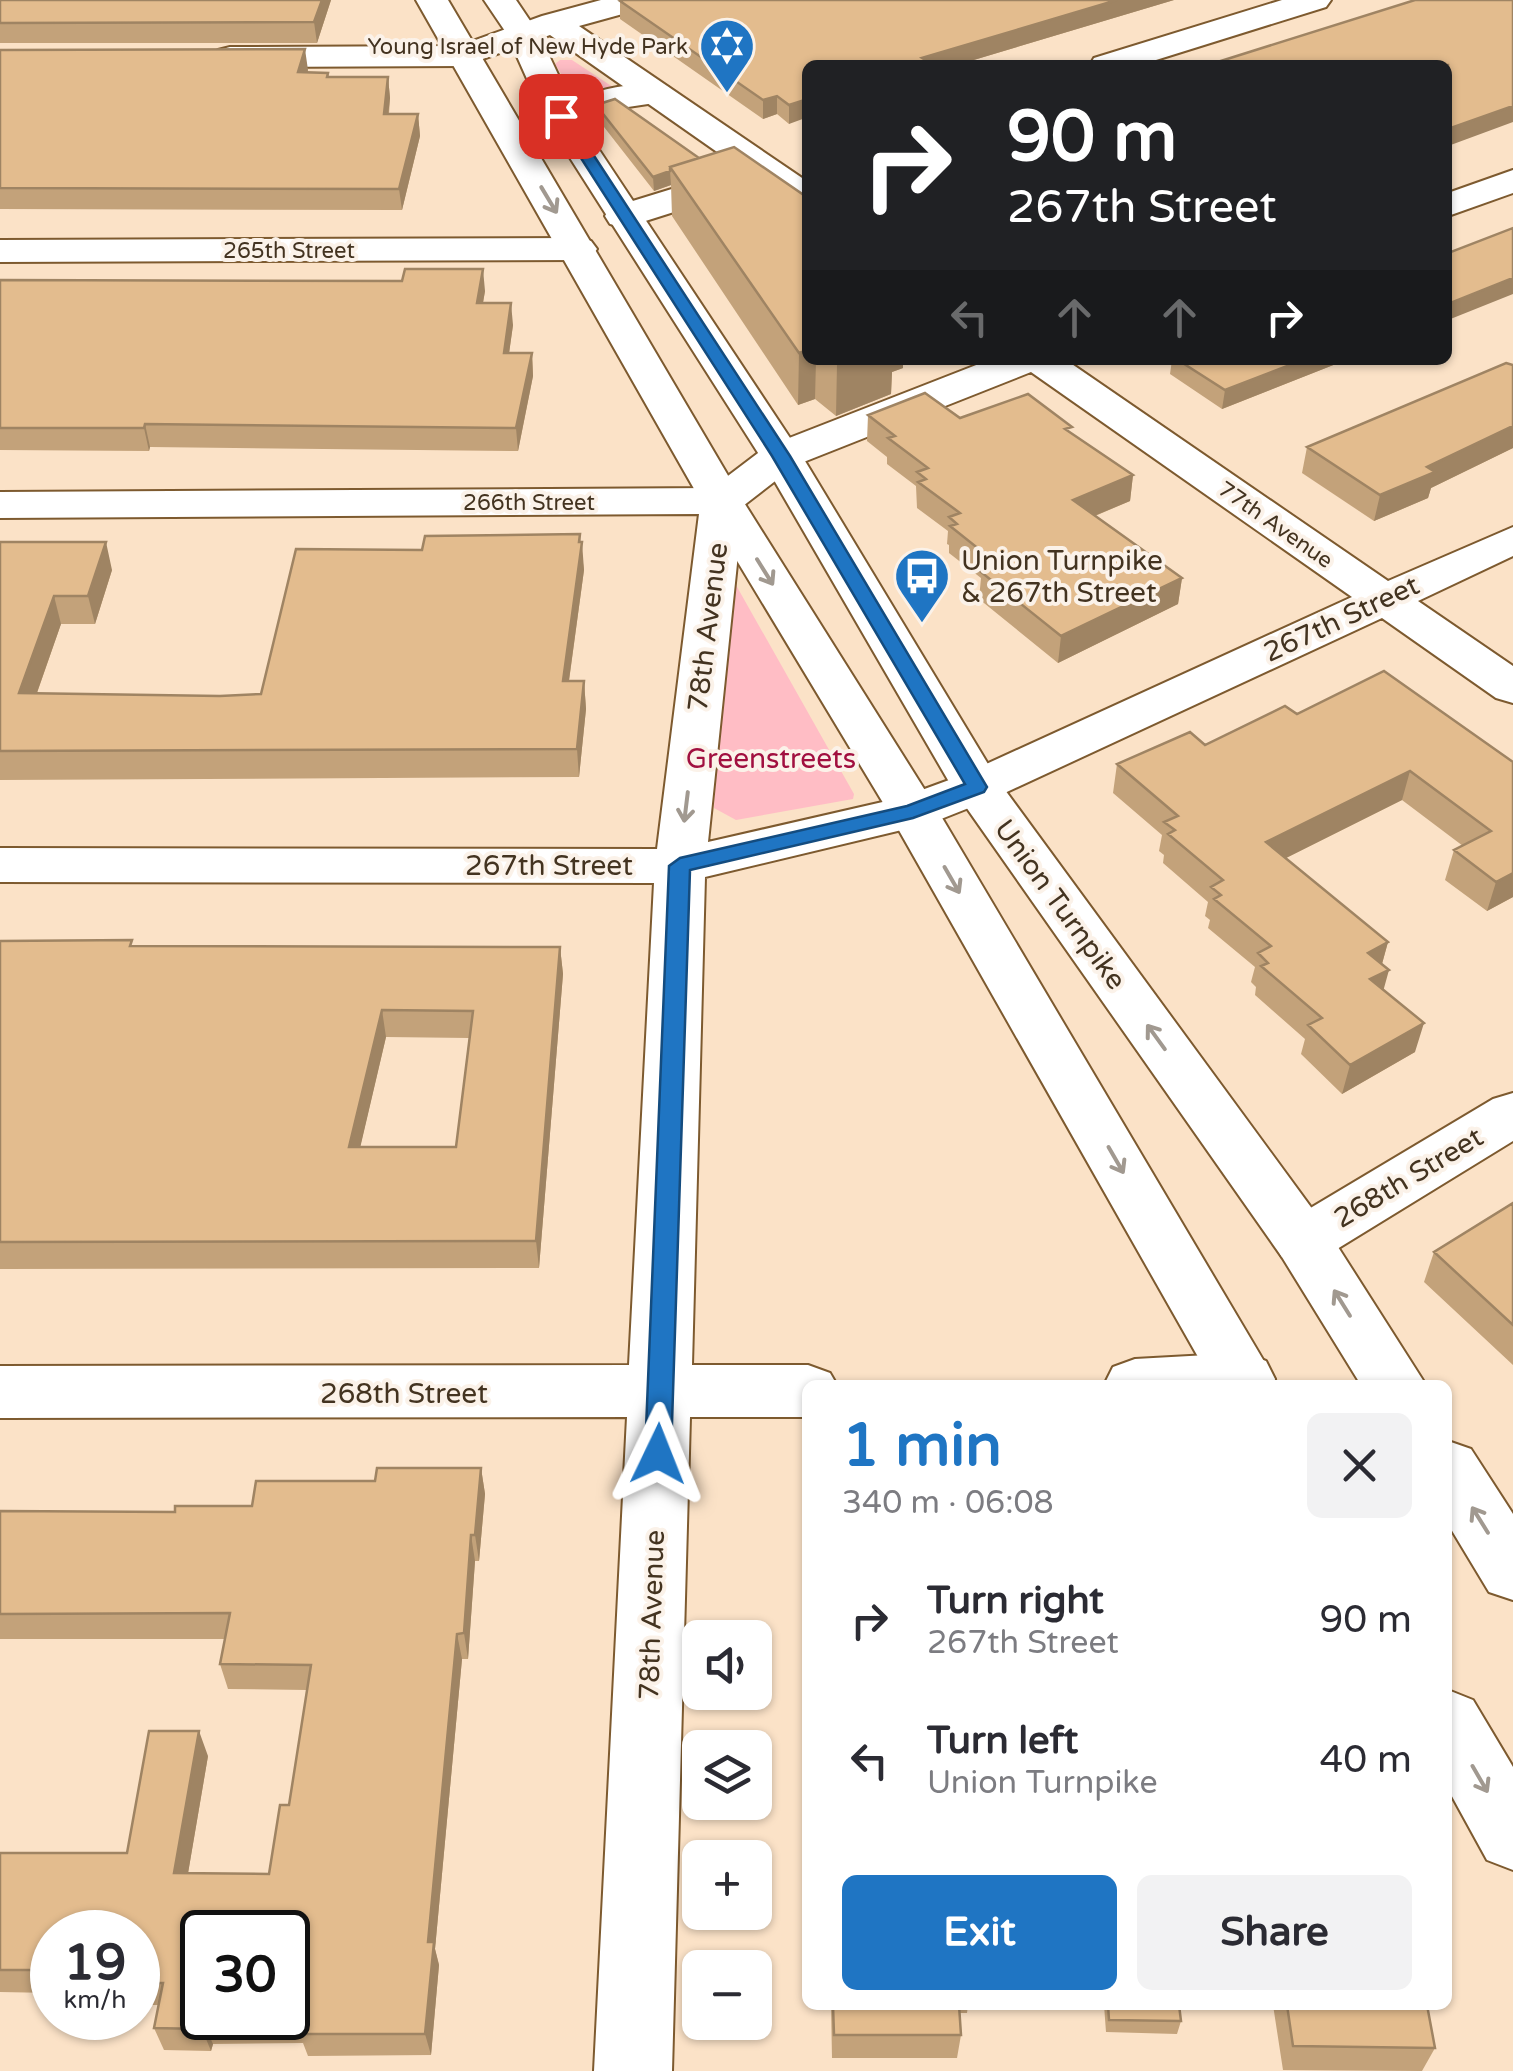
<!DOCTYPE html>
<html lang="en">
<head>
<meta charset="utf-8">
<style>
  body { margin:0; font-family:"Varela Round",sans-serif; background:#f2f2f3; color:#2b2b33; height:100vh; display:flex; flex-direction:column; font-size:38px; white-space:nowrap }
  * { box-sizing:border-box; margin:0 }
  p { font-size:32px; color:#7c7c81 }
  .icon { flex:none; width:55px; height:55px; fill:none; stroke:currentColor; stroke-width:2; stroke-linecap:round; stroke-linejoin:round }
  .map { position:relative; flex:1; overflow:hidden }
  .sheet { position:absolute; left:802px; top:1380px; width:650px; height:630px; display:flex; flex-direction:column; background:#fff; border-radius:15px; box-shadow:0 2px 8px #0004 }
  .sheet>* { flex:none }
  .banner { position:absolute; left:802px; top:60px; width:650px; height:305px; border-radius:15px; box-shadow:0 2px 8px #0004; background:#202124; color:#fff; overflow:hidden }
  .controls { position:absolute; left:682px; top:1620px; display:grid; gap:20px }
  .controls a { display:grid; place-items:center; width:90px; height:90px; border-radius:15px; background:#fff; box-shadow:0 2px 8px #0004; font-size:50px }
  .speed { position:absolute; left:30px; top:1910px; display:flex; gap:20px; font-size:50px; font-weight:700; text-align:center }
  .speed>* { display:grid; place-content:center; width:130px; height:130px; border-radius:50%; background:#fff; box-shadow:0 2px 8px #0004; line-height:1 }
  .speed small { font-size:25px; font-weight:400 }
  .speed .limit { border:5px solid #111; border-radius:15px; background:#fff; color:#111 }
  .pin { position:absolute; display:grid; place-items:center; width:85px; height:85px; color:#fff; margin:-42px; border-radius:20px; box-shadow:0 5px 15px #0006 }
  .me { position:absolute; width:110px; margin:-55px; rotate:2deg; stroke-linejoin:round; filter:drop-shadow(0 0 8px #0008) }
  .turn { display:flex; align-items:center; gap:35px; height:210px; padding:0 40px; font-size:45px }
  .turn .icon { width:130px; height:130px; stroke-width:2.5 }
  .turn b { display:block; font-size:70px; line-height:85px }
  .lanes { display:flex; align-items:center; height:95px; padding:0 40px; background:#0003; justify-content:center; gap:50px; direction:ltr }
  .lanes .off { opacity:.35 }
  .round { display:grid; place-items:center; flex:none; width:105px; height:105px; border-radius:15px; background:#f2f2f3 }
  .head { display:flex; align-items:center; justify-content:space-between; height:170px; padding:0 40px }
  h1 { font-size:60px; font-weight:700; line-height:75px; color:#1f75c3 }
  .button { display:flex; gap:20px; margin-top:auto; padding:20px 40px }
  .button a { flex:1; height:115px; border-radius:15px; background:#1f75c3; color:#fff; font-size:40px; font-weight:700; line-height:115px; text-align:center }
  .button a+a { background:#f2f2f3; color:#2b2b33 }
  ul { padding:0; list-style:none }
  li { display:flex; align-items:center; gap:30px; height:140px; padding:0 40px }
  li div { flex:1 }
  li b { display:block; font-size:38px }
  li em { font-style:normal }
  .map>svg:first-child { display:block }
</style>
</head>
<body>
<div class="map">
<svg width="1513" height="2071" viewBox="0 0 1513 2071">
  <rect width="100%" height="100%" fill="#fbe2c7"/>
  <path fill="#ffbdc5" d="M 560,60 L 572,60 L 616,89 L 576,98 L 555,64 Z
    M 732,578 L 854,794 L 853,799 L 736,820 L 714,808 L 722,590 Z"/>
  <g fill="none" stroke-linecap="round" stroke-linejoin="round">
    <g stroke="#7d5a2f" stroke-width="4">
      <path id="minor" d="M 601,0 L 653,0 L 648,7 L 579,26 L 808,182 L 808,210 L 795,207 L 759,181 L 756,186 L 636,224 L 623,227 L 610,224 L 605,216 L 610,208 L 740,168 L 550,35 L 463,66 L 230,67 L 218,64 L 214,57 L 218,50 L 230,47 L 459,46 L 542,16 Z
        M 1282,0 L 1331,0 L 1326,7 L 1140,65 L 1090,65 L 1094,58 Z
        M 1513,170 L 1513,193 L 1448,216 L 1448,193 Z
        M 578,238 L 591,241 L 597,249 L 591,257 L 578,260 L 0,262 L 0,240 Z
        M 989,360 L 1066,360 L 1388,581 L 1513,527 L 1513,556 L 1418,601 L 1513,666 L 1513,703 L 1496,698 L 1382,618 L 994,798 L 931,823 L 705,877 L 692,1365 L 808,1365 L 830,1373 L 837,1385 L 808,1385 L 808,1417 L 690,1417 L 672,2071 L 594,2071 L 627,1417 L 0,1418 L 0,1366 L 629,1365 L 654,883 L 0,882 L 0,848 L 657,849 L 699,514 L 0,518 L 0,492 L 712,488 L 766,447 ZM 1031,372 L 1352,597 L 960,776 L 900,798 L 708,842 L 743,506 L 796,465 Z
        M 1513,1093 L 1513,1141 L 1324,1257 L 1303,1264 L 1282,1257 L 1273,1241 L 1282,1225 L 1493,1099 Z
        M 1244,1353 L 1266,1361 L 1275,1379 L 1272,1385 L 1104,1385 L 1113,1367 L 1135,1359 Z"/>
    </g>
    <g stroke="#7d5a2f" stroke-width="4">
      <path id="primary" d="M 416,0 L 448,0 L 743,501 L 938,811 L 1278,1385 L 1214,1385 L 888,811 L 701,501 Z
        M 484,0 L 516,0 L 539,34 L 570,100 C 600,90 637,79 668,87 L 673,94 L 668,101 L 608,110 L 580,121 L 802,456 L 997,779 L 1324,1225 L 1426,1385 L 1361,1385 L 1282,1257 L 952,787 L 760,456 L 544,117 L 507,34 Z
        M 1448,1441 L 1471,1449 L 1513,1514 L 1513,1600 L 1489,1592 L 1448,1524 Z
        M 1448,1690 L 1473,1700 L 1513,1767 L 1513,1870 L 1487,1860 L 1448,1789 Z"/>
    </g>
    <use href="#minor" fill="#fff" fill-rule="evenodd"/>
    <use href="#primary" fill="#fff" fill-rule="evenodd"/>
  </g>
  <path fill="#c3a27a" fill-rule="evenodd" d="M 0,0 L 331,0 L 317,43 L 0,43 Z
    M 623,0 L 1174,0 L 957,65 L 808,65 L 789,124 L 777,114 L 763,119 L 620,19 L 620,1 Z
    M 0,50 L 308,70 L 307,73 L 328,73 L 329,77 L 388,77 L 390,98 L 389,114 L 418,114 L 420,136 L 402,210 L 0,209 Z
    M 596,105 L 699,158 L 808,360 L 903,360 L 903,368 L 892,372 L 891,394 L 836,416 L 815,399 L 798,405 L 672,216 L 671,185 L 654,191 L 597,118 Z
    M 0,280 L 485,291 L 483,303 L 513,325 L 509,353 L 532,353 L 533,376 L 518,451 L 150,447 L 149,451 L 0,450 Z
    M 1172,360 L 1346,360 L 1222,409 L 1170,374 Z
    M 1513,365 L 1513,448 L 1431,488 L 1428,498 L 1374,521 L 1302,473 L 1307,447 Z
    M 868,415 L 960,418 L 1071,434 L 1133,475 L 1130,501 L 1095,516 L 1182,578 L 1178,604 L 1058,663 L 979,599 L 981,578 L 949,553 L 949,545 L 947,544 L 948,531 L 917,508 L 916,486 L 887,464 L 887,457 L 867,441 Z
    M 0,542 L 112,570 L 95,624 L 61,624 L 37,693 L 220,696 L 261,694 L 422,550 L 580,542 L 584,570 L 569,681 L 584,681 L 586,709 L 579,777 L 0,780 Z
    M 1297,714 L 1513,762 L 1513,897 L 1487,911 L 1445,880 L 1454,850 L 1463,846 L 1402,800 L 1286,858 L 1388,942 L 1382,964 L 1383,990 L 1415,1052 L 1342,1094 L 1301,1054 L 1305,1039 L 1255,995 L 1256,987 L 1251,982 L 1255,967 L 1208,928 L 1210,920 L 1205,916 L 1208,902 L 1163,863 L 1164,855 L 1159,851 L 1162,835 L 1113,793 L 1117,764 L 1205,745 Z
    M 0,941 L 133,946 L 560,947 L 563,974 L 539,1268 L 0,1269 ZM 386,1037 L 469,1038 L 456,1147 L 360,1147 Z
    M 1513,1203 L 1513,1365 L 1424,1282 L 1434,1252 Z
    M 481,1468 L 485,1494 L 479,1561 L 475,1561 L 468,1659 L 462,1659 L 435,1949 L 439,1965 L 431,2055 L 308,2056 L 303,2043 L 213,2044 L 211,2051 L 164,2050 L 154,2028 L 159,2005 L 138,2005 L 138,1932 L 52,1932 L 52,1993 L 0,1992 L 0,1853 L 127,1853 L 208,1756 L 188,1873 L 269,1874 L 289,1805 L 307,1690 L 228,1689 L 220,1664 L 225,1639 L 0,1639 L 0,1511 L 175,1512 L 252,1506 L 375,1481 Z
    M 831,2005 L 968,2005 L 967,2013 L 960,2013 L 961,2035 L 957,2058 L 832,2058 Z
    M 1104,2005 L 1179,2005 L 1181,2021 L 1177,2034 L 1106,2032 Z
    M 1273,2005 L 1427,2005 L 1435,2048 L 1422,2071 L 1283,2070 Z"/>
  <path fill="#9f8463" d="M 322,0 L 331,0 L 317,43 L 314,22 Z
    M 1117,0 L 1174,0 L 957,65 L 913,65 L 922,58 Z
    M 305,49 L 308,70 L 301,93 L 298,72 Z
    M 388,77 L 390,98 L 386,135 L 384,114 Z
    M 777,96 L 777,114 L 763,119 L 763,100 Z
    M 808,99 L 808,117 L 789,124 L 789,105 Z
    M 1513,106 L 1513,122 L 1448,146 L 1448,129 Z
    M 418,114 L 420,136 L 402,210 L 399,189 Z
    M 670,171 L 671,185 L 654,191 L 653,177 Z
    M 483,269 L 485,291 L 479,325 L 477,303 Z
    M 1513,278 L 1513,294 L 1448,320 L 1448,304 Z
    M 511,303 L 513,325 L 506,375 L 504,353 Z
    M 808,350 L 808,360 L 816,360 L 815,399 L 798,405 L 799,353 Z
    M 532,353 L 533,376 L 518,451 L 516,428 Z
    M 847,360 L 903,360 L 903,368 L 892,372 L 891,394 L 836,416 L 837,364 Z
    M 1303,360 L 1346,360 L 1222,409 L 1225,390 Z
    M 145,424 L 150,447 L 149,451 L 144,428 Z
    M 1513,426 L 1513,448 L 1431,488 L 1428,498 L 1374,521 L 1380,495 L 1427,467 Z
    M 1133,475 L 1130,501 L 1070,526 L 1073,500 Z
    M 580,534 L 581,553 L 582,542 L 584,570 L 565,709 L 563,681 Z
    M 106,542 L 112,570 L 95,624 L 88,596 Z
    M 1182,578 L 1178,604 L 1058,663 L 1061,636 Z
    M 54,596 L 61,624 L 27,721 L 19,693 Z
    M 584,681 L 586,709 L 579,777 L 577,749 Z
    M 1410,771 L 1402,800 L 1260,871 L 1266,842 Z
    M 1513,873 L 1513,897 L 1487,911 L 1496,882 Z
    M 1388,942 L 1380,971 L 1368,953 Z
    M 560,947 L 563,974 L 539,1268 L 536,1241 Z
    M 1389,970 L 1381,999 L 1370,979 Z
    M 382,1010 L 386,1037 L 354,1174 L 349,1147 Z
    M 1424,1023 L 1415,1052 L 1342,1094 L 1350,1065 Z
    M 481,1468 L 485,1494 L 479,1561 L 475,1535 Z
    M 471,1535 L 475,1561 L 468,1659 L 464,1633 Z
    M 457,1634 L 462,1659 L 435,1949 L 439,1965 L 431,2055 L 425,2034 L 428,1942 Z
    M 199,1731 L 208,1756 L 184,1897 L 174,1873 Z
    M 203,2022 L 213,2044 L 211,2051 L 202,2029 Z"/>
  <path fill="#e3bc8e" stroke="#9f8463" stroke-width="2.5" fill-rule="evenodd" d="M 0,0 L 322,0 L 314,22 L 0,23 Z
    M 623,0 L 1117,0 L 922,58 L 927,61 L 913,65 L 808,65 L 808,99 L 789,105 L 777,96 L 763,100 L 620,1 Z
    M 1415,0 L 1513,0 L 1513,106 L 1448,129 L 1448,65 L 1208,65 Z
    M 305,49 L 298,72 L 328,73 L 327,77 L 388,77 L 384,114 L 418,114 L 399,189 L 0,188 L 0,50 Z
    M 615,99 L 699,158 L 670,167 L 670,171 L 653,177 L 596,105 Z
    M 734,147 L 808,198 L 808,350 L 799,353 L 670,167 Z
    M 1513,228 L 1513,278 L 1448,304 L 1448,253 Z
    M 405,269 L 483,269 L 477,303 L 511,303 L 504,353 L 532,353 L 516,428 L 145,424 L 144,428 L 0,428 L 0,280 L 402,281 Z
    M 1178,360 L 1303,360 L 1225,390 Z
    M 1506,363 L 1513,365 L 1513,426 L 1427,467 L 1435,472 L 1380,495 L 1307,447 Z
    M 925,393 L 960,418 L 1028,394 L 1072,427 L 1065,429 L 1133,475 L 1073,500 L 1182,578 L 1061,636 L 981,572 L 999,565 L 950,526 L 957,524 L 949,517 L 960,513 L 918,482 L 926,479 L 917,472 L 928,468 L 888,438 L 895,436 L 868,415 Z
    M 580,534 L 579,542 L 582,542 L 563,681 L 584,681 L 577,749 L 0,751 L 0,542 L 106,542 L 88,596 L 54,596 L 19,693 L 220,696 L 261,694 L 296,549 L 422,550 L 425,536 Z
    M 1384,671 L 1513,762 L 1513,873 L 1496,882 L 1454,850 L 1491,831 L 1410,771 L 1266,842 L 1388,942 L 1368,953 L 1389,970 L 1370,979 L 1424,1023 L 1350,1065 L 1308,1025 L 1322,1018 L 1261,966 L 1268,963 L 1258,953 L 1271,946 L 1214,899 L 1221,895 L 1211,887 L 1223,880 L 1168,834 L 1175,830 L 1164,822 L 1178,816 L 1117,764 L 1190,732 L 1205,745 L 1285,706 L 1297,714 Z
    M 132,940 L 130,946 L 560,947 L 536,1241 L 0,1242 L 0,941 ZM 382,1010 L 473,1011 L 456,1147 L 349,1147 Z
    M 1513,1203 L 1513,1325 L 1434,1252 Z
    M 377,1468 L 481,1468 L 475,1535 L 471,1535 L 464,1633 L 457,1634 L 428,1942 L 434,1942 L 425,2034 L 300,2034 L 301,2021 L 203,2022 L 202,2029 L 154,2028 L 163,1983 L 138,1983 L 138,1932 L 52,1932 L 52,1970 L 0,1970 L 0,1853 L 127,1853 L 149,1731 L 199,1731 L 174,1873 L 269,1874 L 280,1805 L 289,1805 L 311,1665 L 220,1664 L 230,1613 L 0,1614 L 0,1511 L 175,1512 L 175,1506 L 252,1506 L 256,1481 L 375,1481 ZM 202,1932 L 288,1932 L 288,2018 L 202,2018 Z
    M 833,2005 L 959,2005 L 961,2035 L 834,2035 Z
    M 1108,2005 L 1179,2005 L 1181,2021 L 1109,2020 Z
    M 1287,2005 L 1427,2005 L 1435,2048 L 1293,2046 Z"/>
  <defs><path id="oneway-shaft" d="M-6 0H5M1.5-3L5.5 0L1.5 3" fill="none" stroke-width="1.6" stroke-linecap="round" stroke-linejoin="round" transform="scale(2.5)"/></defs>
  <g stroke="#a19990">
    <use href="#oneway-shaft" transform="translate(549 200) rotate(59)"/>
    <use href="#oneway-shaft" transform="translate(765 572) rotate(58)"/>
    <use href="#oneway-shaft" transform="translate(686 807) rotate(97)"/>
    <use href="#oneway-shaft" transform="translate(952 880) rotate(60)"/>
    <use href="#oneway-shaft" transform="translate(1156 1037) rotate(-126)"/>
    <use href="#oneway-shaft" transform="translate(1116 1160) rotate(60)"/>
    <use href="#oneway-shaft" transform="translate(1342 1303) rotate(-122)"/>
    <use href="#oneway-shaft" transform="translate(1480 1520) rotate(-122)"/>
    <use href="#oneway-shaft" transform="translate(1480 1779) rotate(60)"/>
  </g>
  <path fill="#1f75c3" stroke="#144c7f" stroke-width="2.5" d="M 561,112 L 568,116 L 790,456 L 987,787 L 984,792 L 913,818 L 690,870 L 671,1454 L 667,1461 L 658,1465 L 649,1461 L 645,1454 L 669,866 L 680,858 L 907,806 L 965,784 L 772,456 L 554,116 Z"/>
  <defs>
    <g id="synagogue-pin" transform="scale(2.875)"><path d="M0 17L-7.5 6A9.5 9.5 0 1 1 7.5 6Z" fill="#1f75c3" stroke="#fbf2e9"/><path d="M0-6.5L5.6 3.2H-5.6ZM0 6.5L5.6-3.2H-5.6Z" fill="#fff"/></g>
    <g id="bus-pin" transform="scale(2.875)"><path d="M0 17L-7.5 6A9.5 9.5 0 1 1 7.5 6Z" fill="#1f75c3" stroke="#fbf2e9"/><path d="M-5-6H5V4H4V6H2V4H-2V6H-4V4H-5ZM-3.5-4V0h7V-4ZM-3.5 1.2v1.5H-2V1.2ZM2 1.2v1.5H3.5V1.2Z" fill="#fff"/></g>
  </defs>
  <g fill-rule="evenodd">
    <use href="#synagogue-pin" x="727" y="46"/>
    <use href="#bus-pin" x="922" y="576"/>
  </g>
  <g text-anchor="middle" stroke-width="8" stroke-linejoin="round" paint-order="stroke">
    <g font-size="22" fill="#433320" stroke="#fbf2e9" text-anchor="end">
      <text x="688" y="54">Young Israel of New Hyde Park</text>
    </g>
    <g font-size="22" fill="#433320" stroke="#fbf2e9">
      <text x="289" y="258">265th Street</text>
      <text x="529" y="510">266th Street</text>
      <text transform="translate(1276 524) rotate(35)" y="8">77th Avenue</text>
    </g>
    <g font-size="28" fill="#433320" stroke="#fbf2e9" text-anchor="start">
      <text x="961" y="570">Union Turnpike<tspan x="961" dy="32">&amp; 267th Street</tspan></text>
    </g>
    <g font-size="28" fill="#433320" stroke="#fbf2e9">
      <text transform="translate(1341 618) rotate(-25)" y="10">267th Street</text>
      <text transform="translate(707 627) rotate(-83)" y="10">78th Avenue</text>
      <text x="549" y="875">267th Street</text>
      <text transform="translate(1061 904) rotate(54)" y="10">Union Turnpike</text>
      <text transform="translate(1408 1177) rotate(-31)" y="10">268th Street</text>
      <text x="404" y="1403">268th Street</text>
      <text transform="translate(651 1615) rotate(-88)" y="10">78th Avenue</text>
    </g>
    <g font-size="28" fill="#a11040" stroke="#fbf2e9">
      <text x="771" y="768">Greenstreets</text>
    </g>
  </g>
</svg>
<div class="controls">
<a><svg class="icon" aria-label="sound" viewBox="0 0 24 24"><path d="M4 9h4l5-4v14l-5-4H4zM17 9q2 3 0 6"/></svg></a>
<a><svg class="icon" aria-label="layers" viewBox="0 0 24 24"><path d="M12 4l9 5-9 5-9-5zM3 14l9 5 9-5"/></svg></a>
<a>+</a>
<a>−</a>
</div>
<div class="speed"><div>19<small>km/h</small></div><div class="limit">30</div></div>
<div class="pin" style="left:561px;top:116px;background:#d93025"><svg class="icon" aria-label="arrive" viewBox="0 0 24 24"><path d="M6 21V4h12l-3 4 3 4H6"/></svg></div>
<svg class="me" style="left:658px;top:1454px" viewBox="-20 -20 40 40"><path d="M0-17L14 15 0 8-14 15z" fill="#1f75c3" stroke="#fff" stroke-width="4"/></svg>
<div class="banner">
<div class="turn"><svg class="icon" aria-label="right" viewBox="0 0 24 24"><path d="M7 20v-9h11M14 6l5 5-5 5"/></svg><div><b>90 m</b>267th Street</div></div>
<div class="lanes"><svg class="icon off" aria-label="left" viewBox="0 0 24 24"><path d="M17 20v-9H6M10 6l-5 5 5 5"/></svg><svg class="icon off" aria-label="ahead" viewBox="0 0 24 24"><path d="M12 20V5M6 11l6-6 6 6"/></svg><svg class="icon off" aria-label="ahead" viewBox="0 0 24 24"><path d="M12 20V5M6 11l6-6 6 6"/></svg><svg class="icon" aria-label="right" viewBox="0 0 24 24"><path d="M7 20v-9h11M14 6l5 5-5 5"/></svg></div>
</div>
<section class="sheet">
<div class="head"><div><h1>1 min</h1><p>340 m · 06:08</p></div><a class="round"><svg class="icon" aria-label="close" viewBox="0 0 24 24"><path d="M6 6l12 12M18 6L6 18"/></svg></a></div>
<ul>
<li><svg class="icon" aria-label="right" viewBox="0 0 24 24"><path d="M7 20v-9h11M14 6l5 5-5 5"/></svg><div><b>Turn right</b><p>267th Street</p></div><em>90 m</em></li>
<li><svg class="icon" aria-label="left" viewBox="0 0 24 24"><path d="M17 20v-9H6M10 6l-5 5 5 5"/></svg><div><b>Turn left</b><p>Union Turnpike</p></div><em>40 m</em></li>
</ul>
<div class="button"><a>Exit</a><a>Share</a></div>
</section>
</div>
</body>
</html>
